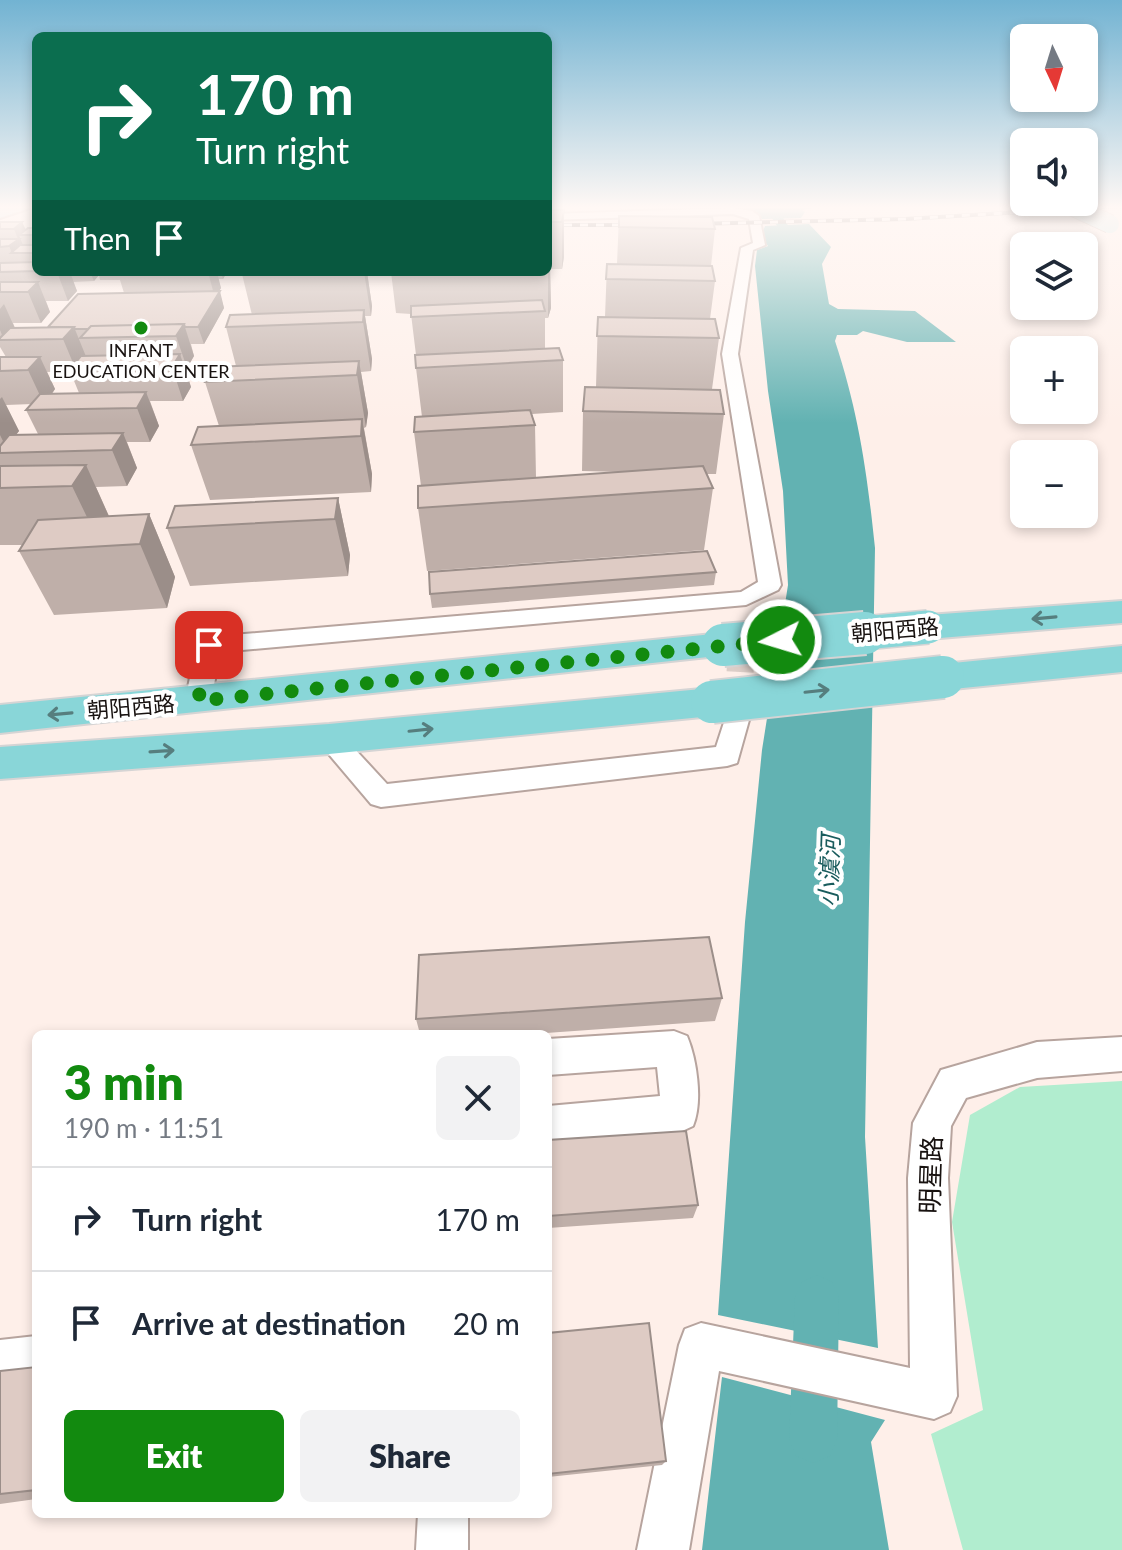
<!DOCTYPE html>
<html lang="en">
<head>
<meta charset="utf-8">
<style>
  body { margin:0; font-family:Lato,"Noto Sans SC",sans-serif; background:#f2f2f3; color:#1f2937; height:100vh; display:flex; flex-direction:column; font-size:30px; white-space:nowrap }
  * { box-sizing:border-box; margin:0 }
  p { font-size:26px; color:#747a83 }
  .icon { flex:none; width:44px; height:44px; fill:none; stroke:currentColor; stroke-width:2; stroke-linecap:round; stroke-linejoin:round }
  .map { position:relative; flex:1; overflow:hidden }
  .sheet { position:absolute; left:32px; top:1030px; width:520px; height:488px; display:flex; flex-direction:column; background:#fff; border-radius:12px; box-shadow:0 4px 12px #0003 }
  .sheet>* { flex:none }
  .banner { position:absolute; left:32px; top:32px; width:520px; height:244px; border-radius:12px; box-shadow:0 4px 12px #0003; background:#0b6e4f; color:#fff; overflow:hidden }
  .needle { width:52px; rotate:176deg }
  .buttons { position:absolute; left:1010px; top:24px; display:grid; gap:16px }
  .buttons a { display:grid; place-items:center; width:88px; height:88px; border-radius:12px; background:#fff; box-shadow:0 4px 12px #0003; font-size:40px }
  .pin { position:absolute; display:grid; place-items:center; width:68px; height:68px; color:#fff; margin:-34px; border-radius:16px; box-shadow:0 4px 12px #0006 }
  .me { position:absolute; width:88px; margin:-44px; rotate:265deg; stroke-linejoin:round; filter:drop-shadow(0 0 6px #0008) }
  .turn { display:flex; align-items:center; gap:28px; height:168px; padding:0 32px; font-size:36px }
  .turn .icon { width:104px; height:104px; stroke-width:2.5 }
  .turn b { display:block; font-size:56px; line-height:68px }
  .then { display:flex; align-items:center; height:76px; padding:0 32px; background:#0003; gap:16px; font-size:30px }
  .round { display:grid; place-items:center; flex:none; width:84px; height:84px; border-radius:12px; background:#f2f2f3 }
  .overview { display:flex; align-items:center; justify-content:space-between; height:136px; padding:0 32px }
  h1 { font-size:48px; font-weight:800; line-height:60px; color:#128a0f }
  .cta { display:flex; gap:16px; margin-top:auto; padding:16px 32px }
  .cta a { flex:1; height:92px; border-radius:12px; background:#128a0f; color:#fff; font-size:32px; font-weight:800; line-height:92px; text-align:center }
  .cta a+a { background:#f2f2f3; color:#1f2937 }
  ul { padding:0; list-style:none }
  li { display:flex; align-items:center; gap:24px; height:104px; padding:0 32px; border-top:2px solid #e0e1e3 }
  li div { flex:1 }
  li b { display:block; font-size:30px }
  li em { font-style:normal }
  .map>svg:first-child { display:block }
</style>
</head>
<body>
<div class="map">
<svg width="1122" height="1550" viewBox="0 0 1122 1550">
  <rect width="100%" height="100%" fill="#feefe9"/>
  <path fill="#b1edcf" d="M 1122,1081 L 1122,1550 L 963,1550 L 931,1434 L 983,1410 L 952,1222 L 970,1115 L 1020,1087 Z"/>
  <path fill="#62b2b2" d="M 733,206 L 825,206 L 802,210 L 805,212 L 801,218 L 762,219 L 758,215 Z
    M 809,224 L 831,247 L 822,264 L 829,304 L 838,309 L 915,311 L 956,342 L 907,342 L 863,331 L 857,335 L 837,335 L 835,341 C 859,414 867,472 875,548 L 865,1137 L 878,1348 L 718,1315 L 745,922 L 762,750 L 788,585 L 783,491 L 768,391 L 755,266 L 757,250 L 768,246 L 761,237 L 765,226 Z
    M 722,1377 L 885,1420 L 871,1442 L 889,1550 L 702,1550 Z"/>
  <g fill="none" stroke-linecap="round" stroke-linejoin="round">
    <path fill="#62b2b2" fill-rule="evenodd" d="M 764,206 L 775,206 L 808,255 L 806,258 L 798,258 Z
      M 817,1275 L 832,1282 L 839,1297 L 837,1439 L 830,1456 L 813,1463 L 796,1456 L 789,1439 L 795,1297 L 802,1282 Z"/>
    <path stroke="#dccec8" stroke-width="27" stroke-dasharray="27 14" stroke-linecap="butt" d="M 738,713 L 742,634"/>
    <g stroke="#b7a49e" stroke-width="4">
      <path id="minor" d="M 733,208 L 752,211 L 759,216 L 765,245 L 753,250 L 738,354 L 781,585 L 778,590 L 746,605 L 220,652 L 211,701 L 207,707 L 198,710 L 189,707 L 185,701 L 197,645 L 200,640 L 209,637 L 741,592 L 758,582 L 722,354 L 741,248 L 753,243 L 749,219 L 733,214 L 548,220 L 548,214 Z
        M 738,704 L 747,707 L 751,713 L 737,763 L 727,766 L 381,807 L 371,804 L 316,739 L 319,732 L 329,729 L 339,732 L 387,784 L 716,747 L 729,707 Z
        M 674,1031 L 687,1036 C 697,1060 703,1102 693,1126 L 680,1132 L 548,1144 L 548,1106 L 660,1096 L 657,1067 L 548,1075 L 548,1039 Z
        M 1122,1037 L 1122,1071 L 1037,1078 L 966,1098 L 951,1126 L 948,1178 L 957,1396 L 950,1412 L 934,1419 L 719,1371 L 689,1550 L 637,1550 L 679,1345 L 685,1329 L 701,1323 L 910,1368 L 908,1178 L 913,1123 L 941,1070 L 1037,1042 Z
        M 36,1336 L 36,1382 L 0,1386 L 0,1340 Z
        M 418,1514 L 468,1514 L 468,1550 L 416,1550 Z"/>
    </g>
    <g stroke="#b7a49e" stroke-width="4">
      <path id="secondary" d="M 8,206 L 36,206 L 0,218 L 0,208 Z"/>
    </g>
    <g stroke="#d5d4d4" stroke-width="4">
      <path id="primary" d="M 1122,601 L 1122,623 L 928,639 L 915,635 L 909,627 L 915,619 L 928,615 Z
        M 723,633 L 736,636 L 742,645 L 736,654 L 0,733 L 0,705 Z
        M 1122,646 L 1122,672 L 943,690 L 929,686 L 923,677 L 929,668 L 943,664 Z
        M 712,688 L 726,692 L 732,702 L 726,712 L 712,716 L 329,754 L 0,779 L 0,747 L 329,724 Z"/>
    </g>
    <use href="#minor" fill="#fff" fill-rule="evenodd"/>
    <use href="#secondary" fill="#c4ebec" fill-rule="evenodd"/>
    <use href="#primary" fill="#89d6d8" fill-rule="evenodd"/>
    <g stroke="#6a615e" stroke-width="4">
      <path id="rail" d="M 690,224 L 905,219 L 1122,206
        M 548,225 L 642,225"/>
    </g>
    <use href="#rail" stroke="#fff" stroke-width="3" stroke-dasharray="8" stroke-linecap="butt"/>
    <g stroke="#b7a49e" stroke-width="20" stroke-linecap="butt">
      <path id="secondary-bridge" d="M 1071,206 L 1110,224"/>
    </g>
    <g stroke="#d5d4d4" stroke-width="36" stroke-linecap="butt">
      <path id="primary-bridge-far1" d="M 842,635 L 928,627"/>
    </g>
    <g stroke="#d5d4d4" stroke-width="46" stroke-linecap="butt">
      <path id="primary-bridge" d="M 723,645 L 865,633
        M 712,702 L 943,677"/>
    </g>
    <use href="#secondary-bridge" stroke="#c4ebec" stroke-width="18"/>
    <use href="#primary-bridge-far1" stroke="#89d6d8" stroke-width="33"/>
    <use href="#primary-bridge" stroke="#89d6d8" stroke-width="42"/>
  </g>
  <path fill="#bfafa9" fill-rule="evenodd" d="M 548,210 L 564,210 L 564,257 L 562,269 L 550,269 L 551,308 L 548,318 L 545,318 L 545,348 L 563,360 L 563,412 L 532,414 L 535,425 L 536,478 L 622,472 L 582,471 L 583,411 L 596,387 L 598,317 L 605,317 L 607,264 L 617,264 L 619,216 L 715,229 L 711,266 L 715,281 L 710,319 L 719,338 L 712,389 L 724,414 L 716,474 L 706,474 L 713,488 L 704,550 L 427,571 L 418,508 L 421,486 L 414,432 L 422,417 L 416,368 L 416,355 L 411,314 L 396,313 L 391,272 L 548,272 Z
    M 0,222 L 22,222 L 26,230 L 36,228 L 36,272 L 227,272 L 223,279 L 218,279 L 221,288 L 219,291 L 224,308 L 204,344 L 191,344 L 194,356 L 187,368 L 185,368 L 191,387 L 183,401 L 150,401 L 159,426 L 150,442 L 127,442 L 137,468 L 127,486 L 96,487 L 109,516 L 149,514 L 175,577 L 167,608 L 54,615 L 19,551 L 23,545 L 0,545 L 0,357 L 6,357 L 0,347 ZM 99,275 L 100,280 L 120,280 L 124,293 L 48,327 L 15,328 L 13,323 L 41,323 L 50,312 L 46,301 L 68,301 L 77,291 L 73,282 L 94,281 ZM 70,371 L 79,393 L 52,394 L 55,389 L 47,372 ZM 32,404 L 26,410 L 38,434 L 16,435 L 19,431 L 6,405 Z
    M 243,272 L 367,272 L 372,306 L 371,316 L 365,316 L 372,359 L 371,371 L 361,372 L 368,413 L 366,427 L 364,428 L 372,474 L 371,492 L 210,500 L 191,445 L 219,426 L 205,382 L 236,366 L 226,327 L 252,315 L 242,274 Z
    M 338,498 L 350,555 L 348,576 L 190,586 L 167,528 Z
    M 716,572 L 714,585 L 432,608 L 430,594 Z
    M 722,998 L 715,1021 L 532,1034 L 420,1034 L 416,1019 Z
    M 548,1140 L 698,1205 L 693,1218 L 548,1228 Z
    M 548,1333 L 666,1461 L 662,1465 L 548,1477 Z
    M 36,1367 L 36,1499 L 0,1504 L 0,1371 Z"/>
  <path fill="#9b8e89" d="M 564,210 L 564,257 L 562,269 L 562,222 Z
    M 22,222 L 28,235 L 19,235 L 26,253 L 12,253 L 9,246 L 18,239 L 14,229 Z
    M 550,262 L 551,308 L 548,318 L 548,272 Z
    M 57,272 L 70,272 L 77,291 L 68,301 Z
    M 90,272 L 98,272 L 99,275 L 94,281 Z
    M 208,272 L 217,272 L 221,288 L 215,298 Z
    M 221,272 L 227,272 L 223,279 Z
    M 364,272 L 367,272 L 372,306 L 371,316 Z
    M 38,282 L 50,312 L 41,323 L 28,292 Z
    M 220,291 L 224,308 L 204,344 L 198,327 Z
    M 4,304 L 18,335 L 4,340 L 0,330 L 0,309 Z
    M 364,310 L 372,359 L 371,371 L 363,322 Z
    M 184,324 L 194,356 L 187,368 L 176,336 Z
    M 74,327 L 87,359 L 76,370 L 63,339 Z
    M 180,354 L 191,387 L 183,401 L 172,367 Z
    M 40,357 L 55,389 L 44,404 L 28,370 Z
    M 359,361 L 368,413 L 366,427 L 357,375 Z
    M 146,392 L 159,426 L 150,442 L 137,408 Z
    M 2,397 L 19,431 L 6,447 L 0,435 L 0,399 Z
    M 362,419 L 372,474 L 371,492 L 361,436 Z
    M 123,433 L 137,468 L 127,486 L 112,450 Z
    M 86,465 L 111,521 L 99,542 L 72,486 Z
    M 338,498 L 350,555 L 348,576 L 335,519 Z
    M 149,514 L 175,577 L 167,608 L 140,544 Z"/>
  <path fill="#decbc4" stroke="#9b8e89" stroke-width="2" d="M 548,210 L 564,210 L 562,222 L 548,222 Z
    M 619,216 L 712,217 L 715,229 L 619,227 Z
    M 0,222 L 22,222 L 14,229 L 0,229 Z
    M 28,228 L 36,228 L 36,235 L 19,235 Z
    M 0,239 L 19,239 L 9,246 L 0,247 Z
    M 20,245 L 36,245 L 36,253 L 11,253 Z
    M 36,262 L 36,271 L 0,272 L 0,263 Z
    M 607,264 L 712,266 L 715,281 L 606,279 Z
    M 243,272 L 290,272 L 242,274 Z
    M 0,282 L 38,282 L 28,292 L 0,292 Z
    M 220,291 L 198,327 L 185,327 L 184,324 L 91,326 L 88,329 L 75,329 L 74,327 L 48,327 L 78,294 Z
    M 542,300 L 545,311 L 411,317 L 411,306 Z
    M 364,310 L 363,322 L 226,327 L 230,315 Z
    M 598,317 L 715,319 L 719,338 L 597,336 Z
    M 184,324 L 176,336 L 80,338 L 91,326 Z
    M 74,327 L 63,339 L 0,340 L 0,338 L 10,328 Z
    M 559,348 L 563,360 L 416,368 L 415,355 Z
    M 180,354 L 172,367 L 70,370 L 81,356 Z
    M 0,357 L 40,357 L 28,370 L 0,371 Z
    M 359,361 L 357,375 L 205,382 L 211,367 Z
    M 585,387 L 720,390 L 724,414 L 583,411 Z
    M 146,392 L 137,408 L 26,410 L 40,394 Z
    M 530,410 L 535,425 L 414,432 L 415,417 Z
    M 362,419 L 361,436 L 191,445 L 198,427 Z
    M 123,433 L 112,450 L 0,453 L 0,446 L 9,435 Z
    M 86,465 L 72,486 L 0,488 L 0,466 Z
    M 703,466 L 713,488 L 418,508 L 418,486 Z
    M 338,498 L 335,519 L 167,528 L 175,506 Z
    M 149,514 L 140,544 L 19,551 L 38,520 Z
    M 707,551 L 716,572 L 430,594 L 429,572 Z
    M 709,937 L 722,998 L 416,1019 L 419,955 Z
    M 686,1131 L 698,1205 L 548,1216 L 548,1140 Z
    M 649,1323 L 666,1461 L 548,1474 L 548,1333 Z
    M 36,1367 L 36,1490 L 0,1494 L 0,1371 Z"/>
  <defs><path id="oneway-shaft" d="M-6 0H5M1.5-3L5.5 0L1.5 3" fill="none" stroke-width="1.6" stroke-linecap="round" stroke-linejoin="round" transform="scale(2)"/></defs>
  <g stroke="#567e7e">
    <use href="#oneway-shaft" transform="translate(1044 618) rotate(175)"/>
    <use href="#oneway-shaft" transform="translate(817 691) rotate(-6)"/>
    <use href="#oneway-shaft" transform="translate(60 714) rotate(175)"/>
    <use href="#oneway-shaft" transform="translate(421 730) rotate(-6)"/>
    <use href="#oneway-shaft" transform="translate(162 751) rotate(-4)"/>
  </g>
  <linearGradient id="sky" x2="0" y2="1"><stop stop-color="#72b3d2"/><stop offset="0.49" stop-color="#fff8f5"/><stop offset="1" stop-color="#fff8f5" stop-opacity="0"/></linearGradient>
  <rect width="1122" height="423" fill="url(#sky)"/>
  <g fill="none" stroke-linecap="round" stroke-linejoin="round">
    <path stroke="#128a0f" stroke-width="14" stroke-dasharray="0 25.2" d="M 209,645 L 198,701 L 781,640"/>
  </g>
  <circle fill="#128a0f" stroke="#fff" stroke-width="3" cx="141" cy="328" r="8"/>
  <g text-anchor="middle" stroke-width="8" stroke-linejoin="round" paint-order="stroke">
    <g font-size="18" fill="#181210" stroke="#fff">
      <text x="141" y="357">INFANT<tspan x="141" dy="21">EDUCATION CENTER</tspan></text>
    </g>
    <g font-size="22" fill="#181210" stroke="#fff">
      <text transform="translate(895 630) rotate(-5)" y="8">朝阳西路</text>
      <text transform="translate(131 707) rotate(-5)" y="8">朝阳西路</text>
    </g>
    <g font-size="24" font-style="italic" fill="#195c5d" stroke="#fff">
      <text transform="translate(830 871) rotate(-88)" y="8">小澞河</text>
    </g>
    <g font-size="26" fill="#181210" stroke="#fff">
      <text transform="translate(931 1175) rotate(-88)" y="9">明星路</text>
    </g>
  </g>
</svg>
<div class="buttons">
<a><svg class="needle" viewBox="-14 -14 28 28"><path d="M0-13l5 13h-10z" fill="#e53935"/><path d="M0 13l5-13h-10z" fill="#747a83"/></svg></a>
<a><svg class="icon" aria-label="sound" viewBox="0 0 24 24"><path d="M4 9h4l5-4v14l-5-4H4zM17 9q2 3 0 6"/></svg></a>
<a><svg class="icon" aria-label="layers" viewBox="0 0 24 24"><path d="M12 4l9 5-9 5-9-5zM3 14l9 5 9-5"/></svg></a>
<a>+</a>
<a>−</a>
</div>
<div class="pin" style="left:209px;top:645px;background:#d93025"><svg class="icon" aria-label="arrive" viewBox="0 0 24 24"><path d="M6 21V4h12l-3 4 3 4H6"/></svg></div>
<svg class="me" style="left:781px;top:640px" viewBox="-20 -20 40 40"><circle r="17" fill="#128a0f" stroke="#fff" stroke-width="3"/><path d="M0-11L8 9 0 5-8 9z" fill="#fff"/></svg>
<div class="banner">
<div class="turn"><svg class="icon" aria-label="right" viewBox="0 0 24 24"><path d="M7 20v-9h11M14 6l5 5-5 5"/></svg><div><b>170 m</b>Turn right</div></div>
<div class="then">Then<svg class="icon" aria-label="arrive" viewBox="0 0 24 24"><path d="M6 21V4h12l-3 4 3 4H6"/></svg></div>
</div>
<section class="sheet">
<div class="overview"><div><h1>3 min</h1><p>190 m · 11:51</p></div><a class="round"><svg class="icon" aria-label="close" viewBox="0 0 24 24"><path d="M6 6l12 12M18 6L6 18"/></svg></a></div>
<ul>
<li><svg class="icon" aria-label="right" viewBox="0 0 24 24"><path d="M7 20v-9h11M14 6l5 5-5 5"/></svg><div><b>Turn right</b></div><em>170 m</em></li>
<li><svg class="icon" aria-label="arrive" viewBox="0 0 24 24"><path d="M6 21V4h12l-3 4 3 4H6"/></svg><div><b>Arrive at destination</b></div><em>20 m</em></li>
</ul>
<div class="cta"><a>Exit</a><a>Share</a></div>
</section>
</div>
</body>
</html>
